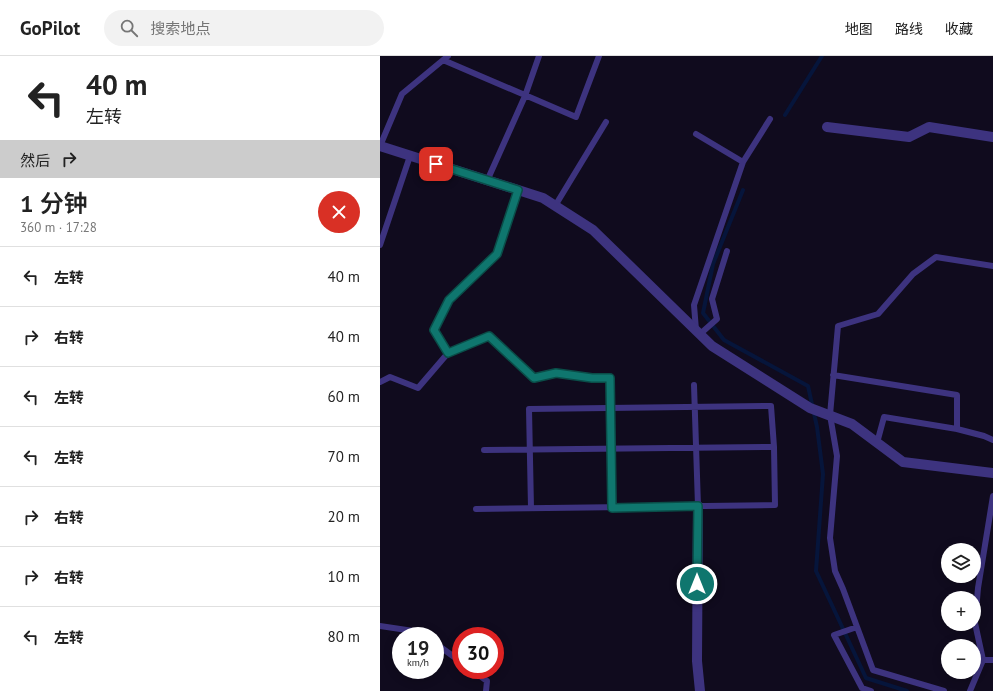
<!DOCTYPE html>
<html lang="zh">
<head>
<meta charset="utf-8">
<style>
  body { margin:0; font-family:"PT Sans","Noto Sans SC",sans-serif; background:#f2f2f2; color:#222; height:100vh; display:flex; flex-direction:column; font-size:15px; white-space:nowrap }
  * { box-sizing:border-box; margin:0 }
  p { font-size:13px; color:#767676 }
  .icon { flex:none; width:22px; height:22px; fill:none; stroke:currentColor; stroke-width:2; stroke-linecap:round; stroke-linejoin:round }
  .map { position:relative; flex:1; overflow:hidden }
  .details { display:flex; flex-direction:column; background:#fff; width:380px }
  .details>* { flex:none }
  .top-card { background:#fff; color:#222; overflow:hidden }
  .buttons { position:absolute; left:561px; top:487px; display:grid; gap:8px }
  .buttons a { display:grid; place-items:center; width:40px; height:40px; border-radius:50%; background:#fff; box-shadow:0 2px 10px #0003; font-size:20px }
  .speed { position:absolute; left:12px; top:571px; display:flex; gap:8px; font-size:20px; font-weight:700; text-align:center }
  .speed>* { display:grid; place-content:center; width:52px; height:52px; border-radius:50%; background:#fff; box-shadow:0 2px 10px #0003; line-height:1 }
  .speed small { font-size:10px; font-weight:400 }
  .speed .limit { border:6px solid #d22; background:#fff; color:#111 }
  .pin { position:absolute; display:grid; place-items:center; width:34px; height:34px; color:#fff; margin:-17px; border-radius:8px; box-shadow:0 2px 6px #0006 }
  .me { position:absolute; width:44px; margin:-22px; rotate:0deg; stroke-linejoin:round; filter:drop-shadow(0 0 3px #0008) }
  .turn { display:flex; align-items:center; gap:14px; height:84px; padding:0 20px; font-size:18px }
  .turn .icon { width:52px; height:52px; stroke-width:2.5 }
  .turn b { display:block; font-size:28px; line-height:34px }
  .then { display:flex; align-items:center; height:38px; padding:0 20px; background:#0003; gap:8px; font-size:15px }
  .round { display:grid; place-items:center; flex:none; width:42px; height:42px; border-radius:21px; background:#f2f2f2 }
  .summary { display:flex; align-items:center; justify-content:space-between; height:68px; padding:0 20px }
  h1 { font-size:24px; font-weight:600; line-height:30px }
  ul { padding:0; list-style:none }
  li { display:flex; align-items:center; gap:12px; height:60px; padding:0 20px; border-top:1px solid #e0e0e0 }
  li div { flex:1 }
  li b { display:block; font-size:15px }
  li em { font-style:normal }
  header { display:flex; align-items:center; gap:24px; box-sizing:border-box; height:56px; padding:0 20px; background:#fff; border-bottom:1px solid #e0e0e0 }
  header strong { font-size:19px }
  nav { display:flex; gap:22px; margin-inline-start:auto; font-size:14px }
  .search { width:280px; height:36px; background:#f2f2f2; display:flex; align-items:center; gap:10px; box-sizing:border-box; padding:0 14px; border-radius:22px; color:#767676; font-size:15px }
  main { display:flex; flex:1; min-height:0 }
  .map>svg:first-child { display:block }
</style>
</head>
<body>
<header>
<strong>GoPilot</strong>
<div class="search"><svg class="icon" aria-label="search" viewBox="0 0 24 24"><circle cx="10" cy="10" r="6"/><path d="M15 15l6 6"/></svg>搜索地点</div>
<nav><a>地图</a><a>路线</a><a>收藏</a></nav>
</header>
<main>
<section class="details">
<div class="top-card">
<div class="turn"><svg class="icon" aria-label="left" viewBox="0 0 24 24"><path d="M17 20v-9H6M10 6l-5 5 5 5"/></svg><div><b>40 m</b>左转</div></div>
<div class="then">然后<svg class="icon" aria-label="right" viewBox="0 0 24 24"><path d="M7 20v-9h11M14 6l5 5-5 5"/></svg></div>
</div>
<div class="summary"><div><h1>1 分钟</h1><p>360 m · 17:28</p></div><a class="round" style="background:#d93025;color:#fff"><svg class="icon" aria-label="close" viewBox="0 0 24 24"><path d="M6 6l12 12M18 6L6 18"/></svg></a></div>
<ul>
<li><svg class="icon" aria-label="left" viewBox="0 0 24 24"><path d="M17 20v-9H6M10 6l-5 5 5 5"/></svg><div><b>左转</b></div><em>40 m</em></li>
<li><svg class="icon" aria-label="right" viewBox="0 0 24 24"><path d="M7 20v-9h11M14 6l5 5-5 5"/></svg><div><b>右转</b></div><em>40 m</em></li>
<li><svg class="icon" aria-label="left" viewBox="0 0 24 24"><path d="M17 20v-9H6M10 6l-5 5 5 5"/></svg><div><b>左转</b></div><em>60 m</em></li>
<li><svg class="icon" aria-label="left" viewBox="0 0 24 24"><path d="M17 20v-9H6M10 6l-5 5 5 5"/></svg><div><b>左转</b></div><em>70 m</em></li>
<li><svg class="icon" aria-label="right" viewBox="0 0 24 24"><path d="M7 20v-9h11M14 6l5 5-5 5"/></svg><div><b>右转</b></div><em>20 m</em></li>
<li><svg class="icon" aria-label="right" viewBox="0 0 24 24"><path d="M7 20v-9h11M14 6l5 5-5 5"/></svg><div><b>右转</b></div><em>10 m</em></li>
<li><svg class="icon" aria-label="left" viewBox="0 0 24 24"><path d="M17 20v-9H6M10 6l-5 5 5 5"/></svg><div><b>左转</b></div><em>80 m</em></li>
</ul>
</section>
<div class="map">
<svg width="613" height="635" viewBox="0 0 613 635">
  <rect width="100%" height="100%" fill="#100b1e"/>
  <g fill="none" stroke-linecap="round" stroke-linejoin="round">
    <path stroke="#06153b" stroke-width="4" d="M 405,59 L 442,0
      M 363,134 L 333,208 L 323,257 L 344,284 L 428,330 L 437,371 L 443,418 L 436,515 L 486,622 L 527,635"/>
    <path stroke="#3d337f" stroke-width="6" d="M 63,4 L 196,61 L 219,0
      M 316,78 L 363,106
      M 0,90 L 22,38 L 68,0
      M 107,125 L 145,40 L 159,0
      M 138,134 L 117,198 L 69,244 L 53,274 L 68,297 L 109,280 L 154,322 L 176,317 L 212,321 L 230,322 L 232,452
      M 175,150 L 226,66
      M 0,189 L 30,100
      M 316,274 L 314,249 L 363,106 L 390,63
      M 320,278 L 337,263 L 332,243 L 347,195
      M 453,319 L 577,339 L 577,373
      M 0,326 L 10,321 L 38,332 L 68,297
      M 314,329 L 318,450
      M 497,387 L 504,361 L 577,373 L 604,380 L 613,384
      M 151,452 L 149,353 L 391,350 L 394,391
      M 96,453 L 395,449 L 394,391 L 104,394
      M 0,570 L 40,576 L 45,580
      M 477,571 L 454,579 L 482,632 L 491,635
      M 55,587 L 81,606
      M 603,604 L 613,604
      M 92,614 L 107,625 L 106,635
      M 564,635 L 493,614 L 463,533 L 455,515 L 450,482 L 457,400 L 450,359 L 458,270 L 498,258 L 533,218 L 556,201 L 613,210
      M 590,635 L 603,604 L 595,567 L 598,532 L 613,440"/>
    <path stroke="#3d337f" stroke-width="10" d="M 447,71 L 529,81 L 549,71 L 613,81
      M 0,90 L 163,142 L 213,174 L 332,290 L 430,352 L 472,368 L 523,406 L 613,417
      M 318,450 L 317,605 L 320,635"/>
  </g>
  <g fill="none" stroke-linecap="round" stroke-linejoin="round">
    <g stroke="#0a4d48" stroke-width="10">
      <path id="route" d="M 56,108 L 138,134 L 117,198 L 69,244 L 54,274 L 68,297 L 109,280 L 154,322 L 176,317 L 212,322 L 230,322 L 232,452 L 318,450 L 317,528"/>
    </g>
    <use href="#route" stroke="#0f766e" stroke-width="7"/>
  </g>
</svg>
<div class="buttons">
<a><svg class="icon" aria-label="layers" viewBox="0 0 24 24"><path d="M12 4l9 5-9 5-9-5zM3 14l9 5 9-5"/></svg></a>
<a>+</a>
<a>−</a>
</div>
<div class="speed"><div>19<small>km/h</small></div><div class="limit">30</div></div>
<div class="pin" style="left:56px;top:108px;background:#d93025"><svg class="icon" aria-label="arrive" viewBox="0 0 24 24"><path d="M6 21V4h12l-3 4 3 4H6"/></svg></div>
<svg class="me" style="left:317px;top:528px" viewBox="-20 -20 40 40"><circle r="17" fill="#0f766e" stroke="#fff" stroke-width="3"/><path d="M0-11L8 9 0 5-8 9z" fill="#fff"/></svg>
</div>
</main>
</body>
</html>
